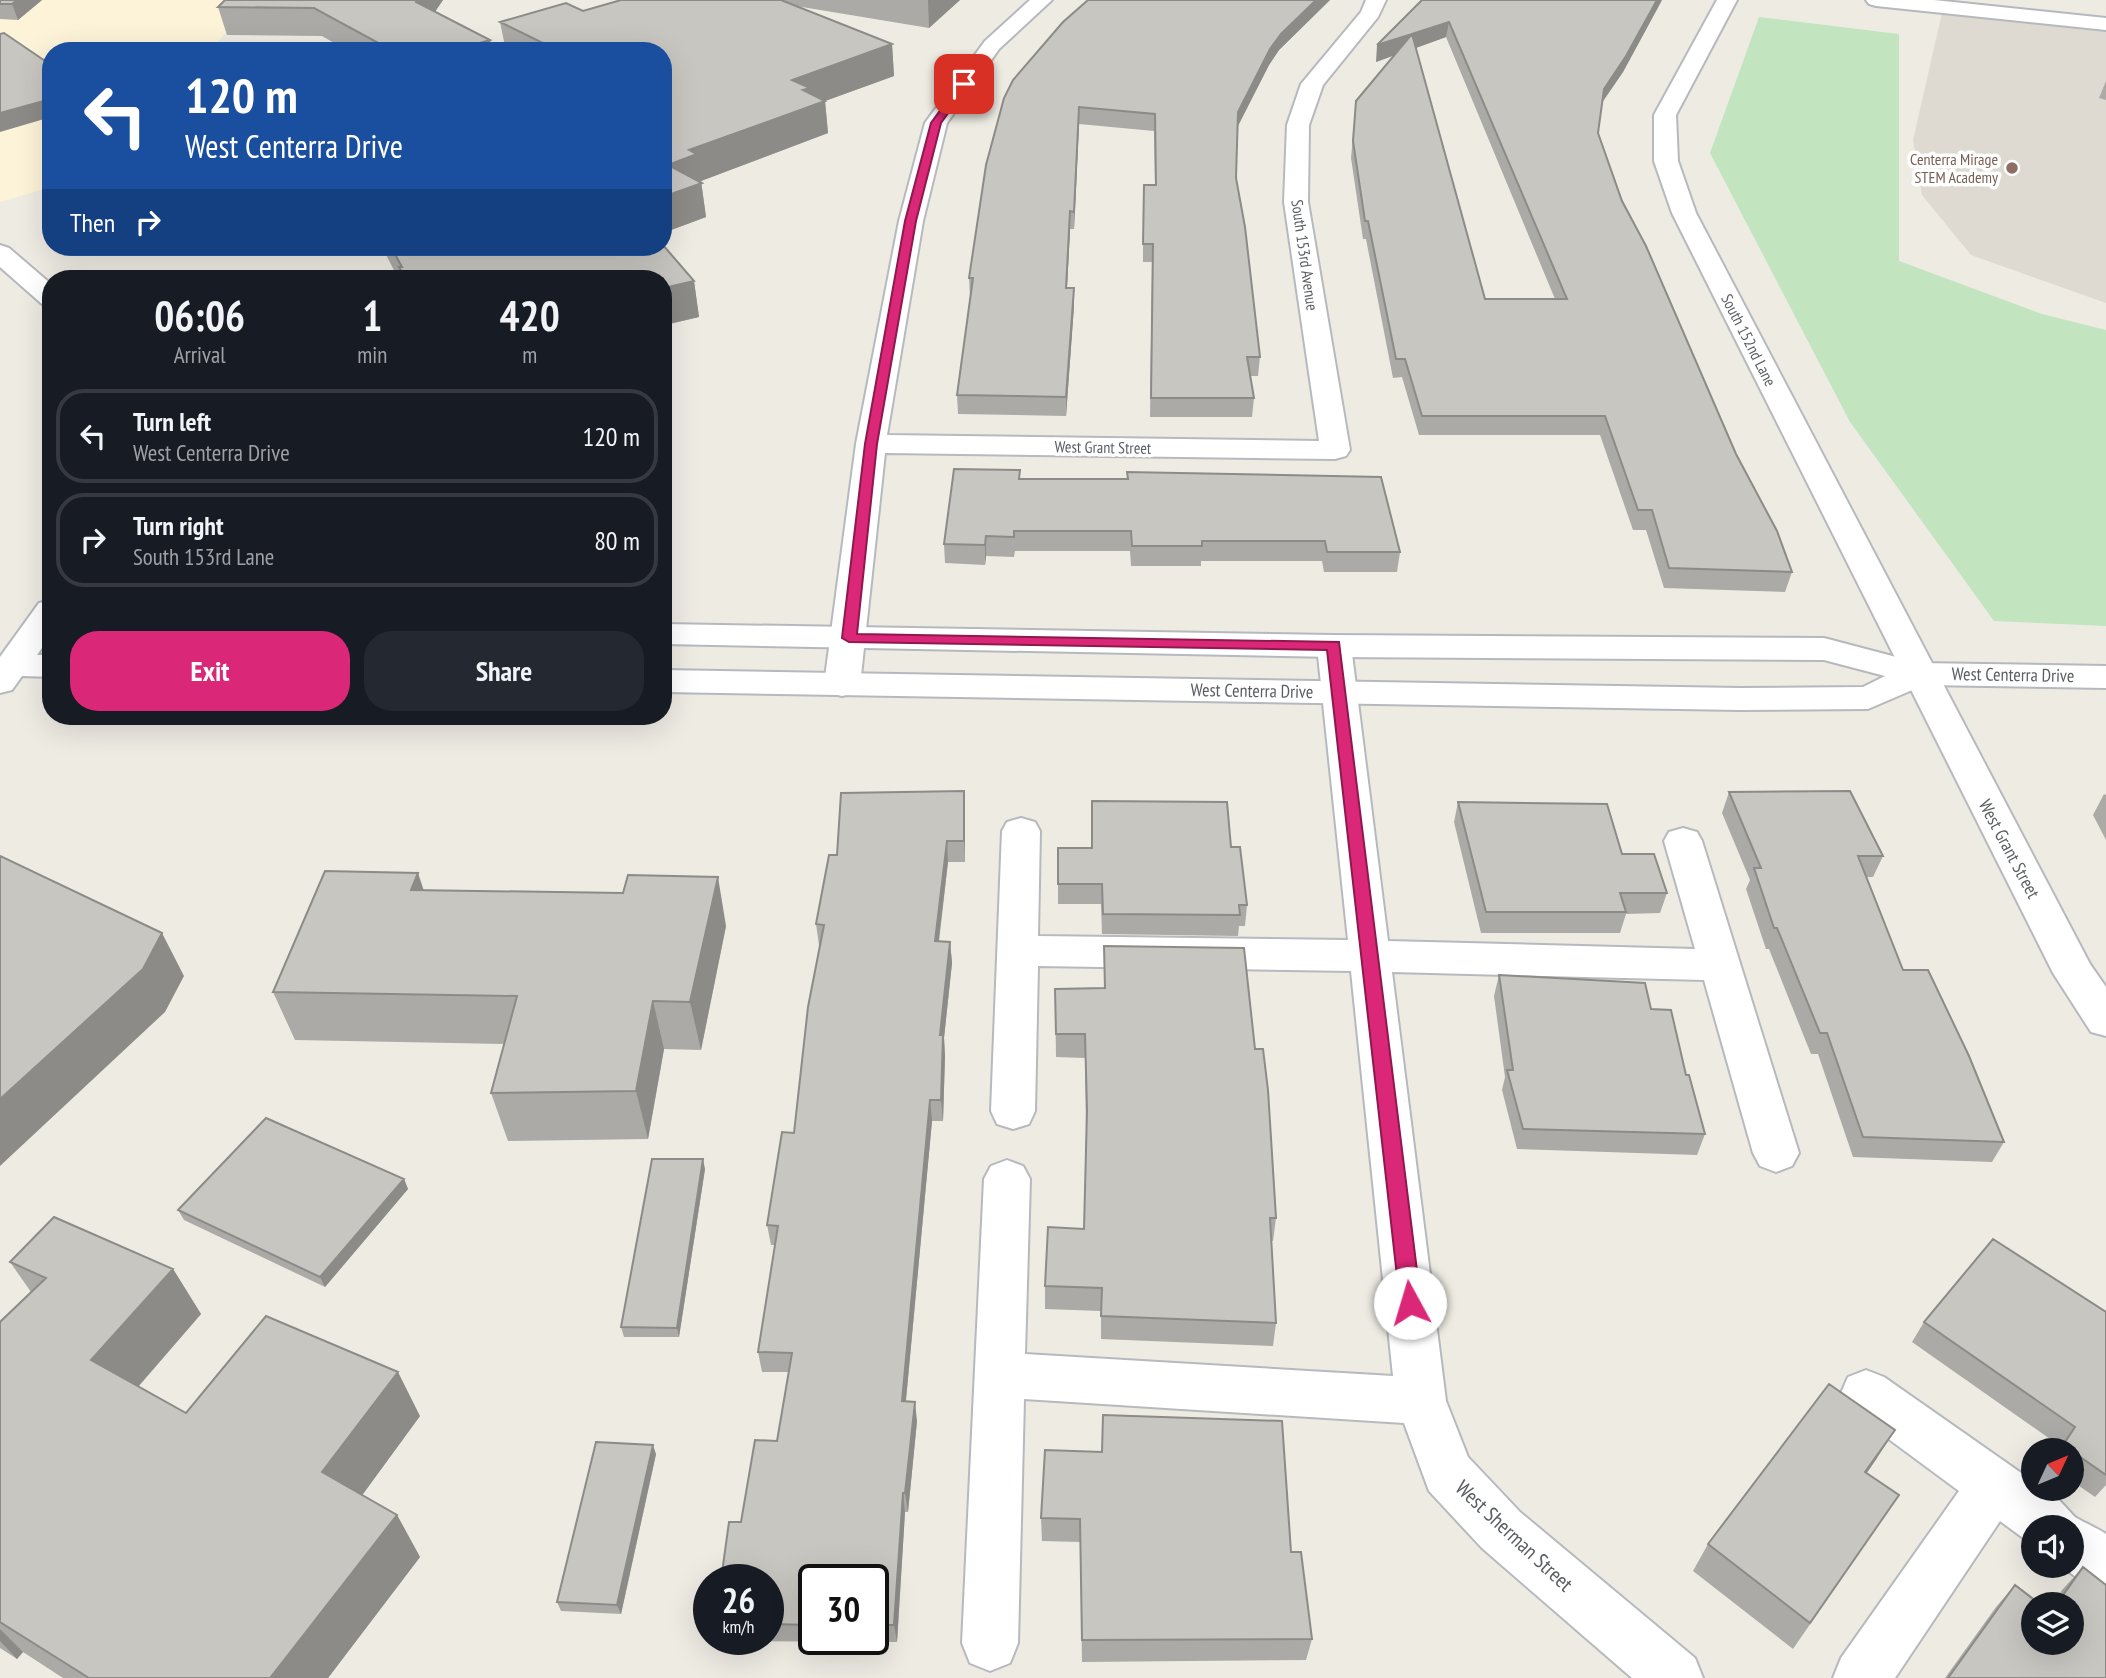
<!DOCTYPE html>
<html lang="en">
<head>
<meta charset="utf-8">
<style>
  body { margin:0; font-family:"PT Sans Narrow",sans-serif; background:#242831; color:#f1f3f6; height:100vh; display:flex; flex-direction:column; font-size:26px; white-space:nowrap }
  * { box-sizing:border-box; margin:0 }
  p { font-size:23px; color:#9ea1a6 }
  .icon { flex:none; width:38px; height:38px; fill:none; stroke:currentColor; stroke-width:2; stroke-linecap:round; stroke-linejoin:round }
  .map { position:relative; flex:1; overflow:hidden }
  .side { position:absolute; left:42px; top:270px; width:630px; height:455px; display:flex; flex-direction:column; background:#171b24; border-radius:28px; box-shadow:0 7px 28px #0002 }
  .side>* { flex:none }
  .top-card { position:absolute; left:42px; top:42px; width:630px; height:214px; border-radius:28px; box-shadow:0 7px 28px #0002; background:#1a4fa0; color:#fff; overflow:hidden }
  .needle { width:46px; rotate:46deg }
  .fabs { position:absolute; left:2021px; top:1438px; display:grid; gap:14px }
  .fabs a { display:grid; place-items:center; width:63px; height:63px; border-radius:50%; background:#171b24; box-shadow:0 7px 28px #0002; font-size:35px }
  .speed { position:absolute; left:693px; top:1564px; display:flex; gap:14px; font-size:35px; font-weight:700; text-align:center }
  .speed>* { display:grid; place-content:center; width:91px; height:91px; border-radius:50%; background:#171b24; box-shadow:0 7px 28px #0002; line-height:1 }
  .speed small { font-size:18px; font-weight:400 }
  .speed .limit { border:4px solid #111; border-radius:10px; background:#fff; color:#111 }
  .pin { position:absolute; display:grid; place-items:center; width:60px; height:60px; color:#fff; margin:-30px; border-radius:14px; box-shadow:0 4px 10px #0006 }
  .me { position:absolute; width:77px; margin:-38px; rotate:354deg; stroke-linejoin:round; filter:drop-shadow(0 0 5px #0008) }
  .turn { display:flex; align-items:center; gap:24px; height:147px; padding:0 28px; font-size:32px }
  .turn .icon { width:91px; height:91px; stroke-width:2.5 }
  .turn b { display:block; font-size:49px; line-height:60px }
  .then { display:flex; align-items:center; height:66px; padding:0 28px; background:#0003; gap:14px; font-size:26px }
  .eta { display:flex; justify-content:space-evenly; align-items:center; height:119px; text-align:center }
  .eta b { font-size:42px; font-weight:700; line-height:49px }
  .primary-button { display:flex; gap:14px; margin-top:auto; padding:14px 28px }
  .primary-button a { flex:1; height:80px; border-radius:28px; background:#db2777; color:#fff; font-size:28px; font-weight:700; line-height:80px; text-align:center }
  .primary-button a+a { background:#242831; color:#f1f3f6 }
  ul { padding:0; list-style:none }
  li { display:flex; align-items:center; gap:21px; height:94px; margin:0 14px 10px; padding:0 14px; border:4px solid #363941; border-radius:28px }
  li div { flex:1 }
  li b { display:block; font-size:26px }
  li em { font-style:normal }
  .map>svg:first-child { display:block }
</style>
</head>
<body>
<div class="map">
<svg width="2106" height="1678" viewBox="0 0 2106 1678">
  <rect width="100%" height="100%" fill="#eeebe3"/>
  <path fill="#fdf3d9" d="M 0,0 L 251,0 L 211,51 L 51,51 L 51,187 L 0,202 Z"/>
  <path fill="#dedad1" d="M 1942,13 L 2106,31 L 2106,303 L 1971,255 L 1922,195 L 1913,140 Z"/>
  <path fill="#c2e5c0" d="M 1759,17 L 1899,34 L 1899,261 L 2042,314 L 2106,330 L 2106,626 L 1994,621 L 1850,422 L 1710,153 Z"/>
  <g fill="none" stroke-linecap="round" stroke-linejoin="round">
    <g stroke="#b6b9bd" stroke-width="4">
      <path id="street" d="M 1030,0 L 1052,0 L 999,49 L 947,123 L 923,221 L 887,435 L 1319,441 L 1284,202 L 1287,125 L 1301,84 L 1361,12 L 1366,0 L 1386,0 L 1378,17 L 1323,85 L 1309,125 L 1308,202 L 1350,450 L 1346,456 L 1335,459 L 885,453 L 860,685 L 854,693 L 842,696 L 830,693 L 824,685 L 856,444 L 899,221 L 925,123 L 985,41 Z
        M 1717,0 L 1737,0 L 1676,115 L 1678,161 L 1696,213 L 2090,964 L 2106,987 L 2106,1036 L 2091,1032 L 2053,973 L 1672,213 L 1654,161 L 1654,115 Z
        M 1334,635 L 1346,639 L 1351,646 L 1388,941 L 1695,949 L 1664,841 L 1669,832 L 1683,828 L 1697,832 L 1702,841 L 1799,1153 L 1792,1166 L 1776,1172 L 1760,1166 L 1753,1153 L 1704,980 L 1392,972 L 1446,1401 L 1468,1457 L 1520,1512 L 1695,1658 L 1703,1678 L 1632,1678 L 1482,1548 L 1429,1491 L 1404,1423 L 1024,1399 L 1018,1643 L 1010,1663 L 990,1671 L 970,1663 L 962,1643 L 984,1179 L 991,1166 L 1007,1160 L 1023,1166 L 1030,1179 L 1025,1354 L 1393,1376 L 1351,971 L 1038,966 L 1035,1111 L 1029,1124 L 1013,1129 L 997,1124 L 991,1111 L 1002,831 L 1007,822 L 1021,818 L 1035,822 L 1040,831 L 1038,936 L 1348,940 L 1317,646 L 1322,639 Z
        M 1866,1370 L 1884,1377 L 2034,1482 L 2034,1489 C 2053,1489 2063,1505 2075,1517 C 2079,1520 2099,1529 2106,1534 L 2106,1593 L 2087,1585 L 2061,1566 L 2072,1566 L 2072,1528 L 2034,1528 L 2034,1546 L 2000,1521 L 1895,1678 L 1833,1678 L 1841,1658 L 1959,1491 L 1848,1409 L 1841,1393 L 1848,1377 Z"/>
    </g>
    <g stroke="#b5b8bd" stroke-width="4">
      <path id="secondary" d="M 1866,0 L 1934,0 L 2106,18 L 2106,30 L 1876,6 L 1869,4 Z
        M 0,245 L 9,248 L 51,284 L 51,306 L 42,304 L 0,267 Z
        M 51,600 L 51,635 L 37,655 L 51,655 L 51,677 L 22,676 L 12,690 L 0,693 L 0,657 L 39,603 Z
        M 663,624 L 1334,635 L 1824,638 L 1919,663 L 2106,666 L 2106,688 L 1924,685 L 1868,709 L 1740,710 L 663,692 L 663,670 L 1740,688 L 1863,687 L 1885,676 L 1824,660 L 1334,657 L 663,644 Z"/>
    </g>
    <use href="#street" fill="#fff" fill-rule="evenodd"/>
    <use href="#secondary" fill="#fff" fill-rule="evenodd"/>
  </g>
  <path fill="#acaaa6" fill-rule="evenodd" d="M 0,0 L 42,0 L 18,20 L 0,19 Z
    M 225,0 L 443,0 L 435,11 L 493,51 L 348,51 L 322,36 L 227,35 L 218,7 Z
    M 621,0 L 960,0 L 929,28 L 796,6 L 892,44 L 894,76 L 825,101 L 828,133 L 701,181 L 706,217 L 663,233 L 663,51 L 506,51 L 500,22 L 583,11 Z
    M 1088,0 L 1330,0 L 1279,50 L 1269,65 L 1237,127 L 1236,178 L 1260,357 L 1258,376 L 1250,376 L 1254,398 L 1252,417 L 1150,417 L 1152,262 L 1143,262 L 1143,202 L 1144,185 L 1155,185 L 1154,131 L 1079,124 L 1074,229 L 1070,229 L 1067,288 L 1074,306 L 1066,416 L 958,414 L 957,395 L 970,296 L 969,278 Z
    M 1422,0 L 1662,0 L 1623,72 L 1602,103 L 1598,133 L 1622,201 L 1736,454 L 1792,572 L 1785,592 L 1664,588 L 1646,530 L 1633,530 L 1600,435 L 1419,435 L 1402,377 L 1393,378 L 1366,239 L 1363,239 L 1351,158 L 1356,101 L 1394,55 L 1376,62 ZM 1446,37 L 1555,299 L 1485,299 L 1416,48 Z
    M 2106,81 L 2106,100 L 2099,98 Z
    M 164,247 L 196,247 L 174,254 Z
    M 382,247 L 663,247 L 694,281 L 699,317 L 669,324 L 663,345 L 663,278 L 398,278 Z
    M 1127,472 L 1400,552 L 1397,572 L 1324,572 L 1322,561 L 1201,561 L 1201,566 L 1131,566 L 1130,551 L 1015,551 L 1014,557 L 986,556 L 985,565 L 945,563 L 944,544 L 1020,479 L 1127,479 Z
    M 964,791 L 965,862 L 948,862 L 939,942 L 950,942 L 952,963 L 944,1038 L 945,1056 L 943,1121 L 932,1121 L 906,1401 L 917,1421 L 908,1512 L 905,1512 L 897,1642 L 721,1641 L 720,1640 L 768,1640 L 768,1580 L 741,1522 L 777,1441 L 789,1372 L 762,1372 L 758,1352 L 775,1245 L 771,1245 L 767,1225 L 794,1133 L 820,945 L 819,945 L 816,924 L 837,855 ZM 814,1580 L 873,1580 L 873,1640 L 814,1640 Z
    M 1729,792 L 1883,856 L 1873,877 L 1867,877 L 1903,970 L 2004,1142 L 1992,1162 L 1853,1157 L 1818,1054 L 1811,1054 L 1769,949 L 1766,949 L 1746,889 L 1750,880 L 1722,813 Z
    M 2104,794 L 2106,795 L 2106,840 L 2093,815 Z
    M 1092,801 L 1231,847 L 1247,905 L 1245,926 L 1239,926 L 1238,936 L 1102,934 L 1101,904 L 1058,904 L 1058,848 L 1092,848 Z
    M 1458,802 L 1622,854 L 1667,893 L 1660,913 L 1626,914 L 1620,933 L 1481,933 L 1454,822 Z
    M 424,890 L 726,926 L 701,1050 L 664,1049 L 648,1139 L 508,1141 L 491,1093 L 504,1044 L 295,1040 L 273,992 Z
    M 1104,946 L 1255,1049 L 1276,1218 L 1273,1241 L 1271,1241 L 1276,1323 L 1273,1346 L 1101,1339 L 1101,1311 L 1045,1309 L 1045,1286 L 1084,1229 L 1086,1131 L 1085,1058 L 1056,1057 L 1055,989 L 1104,988 Z
    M 1499,975 L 1651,1009 L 1705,1134 L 1697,1155 L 1517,1149 L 1502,1090 L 1505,1077 L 1494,996 Z
    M 705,1169 L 679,1337 L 624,1337 L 621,1327 Z
    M 404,1179 L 408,1189 L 325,1287 L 184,1220 L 178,1210 Z
    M 10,1262 L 173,1269 L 201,1314 L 139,1386 L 186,1413 L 420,1416 L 362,1495 L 397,1515 L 420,1557 L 328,1678 L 63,1678 L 23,1652 L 17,1659 L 0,1648 L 0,1322 L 31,1292 Z
    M 2106,1312 L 2106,1485 L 2095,1497 L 2072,1481 L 2072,1451 L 2057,1451 L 2060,1446 L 1912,1342 L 1924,1322 Z
    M 1045,1450 L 1291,1552 L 1312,1639 L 1306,1660 L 1082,1662 L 1080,1542 L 1042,1541 L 1041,1518 Z
    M 656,1454 L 621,1614 L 561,1611 L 557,1602 Z
    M 1877,1458 L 1867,1473 L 1899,1495 L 1793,1649 L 1693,1571 L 1708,1544 Z
    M 2083,1567 L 2106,1678 L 1945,1678 L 1996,1607 L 2015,1585 L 2034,1643 L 2072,1605 L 2052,1605 L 2062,1590 Z"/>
  <path fill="#8c8b87" d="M 17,0 L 42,0 L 18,20 L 12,4 Z
    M 418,0 L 443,0 L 423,30 L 416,2 Z
    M 928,0 L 960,0 L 929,28 Z
    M 1316,0 L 1330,0 L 1279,50 L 1269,65 L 1237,128 L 1238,112 L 1270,49 L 1281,34 Z
    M 1657,0 L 1662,0 L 1623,72 L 1600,105 L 1604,89 Z
    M 1449,22 L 1446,37 L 1410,50 L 1412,34 Z
    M 1412,34 L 1409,50 L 1376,62 L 1377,45 Z
    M 490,40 L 493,51 L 453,51 Z
    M 892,44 L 894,76 L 825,101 L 828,133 L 701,181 L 706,217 L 663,233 L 663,197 L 668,165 L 792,80 Z
    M 51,99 L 51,117 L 0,132 L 0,113 Z
    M 1079,107 L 1079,124 L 1074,229 L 1074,212 Z
    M 1070,211 L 1070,229 L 1066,306 L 1066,288 Z
    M 171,247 L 196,247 L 174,254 Z
    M 694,281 L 699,317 L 669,324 L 663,345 L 664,288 Z
    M 1074,288 L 1074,306 L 1066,416 L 1066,397 Z
    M 986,536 L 986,556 L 985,565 L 985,545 Z
    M 964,791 L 965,812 L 965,862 L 964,841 Z
    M 947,841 L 948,862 L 936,962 L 935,941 Z
    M 418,873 L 434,921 L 411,890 Z
    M 718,877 L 726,926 L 701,1050 L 690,1002 Z
    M 162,933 L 184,976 L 165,1012 L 0,1166 L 0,1099 Z
    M 950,942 L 952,963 L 944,1038 L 945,1056 L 943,1121 L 941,1100 L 940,1035 Z
    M 653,1001 L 664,1049 L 648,1139 L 636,1091 Z
    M 930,1100 L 932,1121 L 904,1420 L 902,1401 Z
    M 703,1159 L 705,1169 L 679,1337 L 677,1328 Z
    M 404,1179 L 408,1189 L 325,1287 L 320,1277 Z
    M 173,1269 L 201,1314 L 122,1405 L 91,1360 Z
    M 398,1372 L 420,1416 L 347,1516 L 322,1472 Z
    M 915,1402 L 917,1421 L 908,1512 L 905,1493 Z
    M 1895,1430 L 1877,1458 L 1848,1499 L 1865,1472 Z
    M 653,1445 L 656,1454 L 621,1614 L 617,1605 Z
    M 903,1493 L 905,1512 L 897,1642 L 894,1625 Z
    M 397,1515 L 420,1557 L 328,1678 L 270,1678 Z
    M 0,1629 L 23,1652 L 17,1659 L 0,1641 Z"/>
  <path fill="#c8c6c1" stroke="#8c8b87" stroke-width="2" fill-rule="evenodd" d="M 0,0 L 17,0 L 12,4 L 0,4 Z
    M 225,0 L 418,0 L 416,2 L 490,40 L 453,51 L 393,51 L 314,8 L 218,7 Z
    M 621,0 L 781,0 L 892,44 L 792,80 L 810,88 L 803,90 L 825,101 L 689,150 L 697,154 L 668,165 L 702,183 L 663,197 L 663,51 L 559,51 L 500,22 L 566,3 L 583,11 Z
    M 1088,0 L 1316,0 L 1281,34 L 1270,49 L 1238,112 L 1236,178 L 1245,227 L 1260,357 L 1247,357 L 1254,398 L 1151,398 L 1153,244 L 1143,244 L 1144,185 L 1156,185 L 1155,114 L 1079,107 L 1074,212 L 1070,211 L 1066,288 L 1074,288 L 1066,397 L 957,395 L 973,278 L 969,278 L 986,165 L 1004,98 L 1013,80 L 1063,22 Z
    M 1422,0 L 1657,0 L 1626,56 L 1604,89 L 1598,133 L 1622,201 L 1646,246 L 1736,454 L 1777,531 L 1792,572 L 1669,568 L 1652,510 L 1638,510 L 1605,416 L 1422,416 L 1405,359 L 1396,359 L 1368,221 L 1365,221 L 1353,141 L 1356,101 L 1412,34 L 1377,45 ZM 1449,22 L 1567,299 L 1485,299 L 1412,34 Z
    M 4,33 L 51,65 L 51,99 L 0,113 L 0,34 Z
    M 663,245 L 694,281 L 664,288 L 663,289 L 663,278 L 405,278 L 399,267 L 402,267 L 391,247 L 663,247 Z
    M 954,469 L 1020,470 L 1019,479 L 1128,479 L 1127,472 L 1381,477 L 1400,552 L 1327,552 L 1325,541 L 1202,541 L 1202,546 L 1132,546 L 1131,531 L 1014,531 L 1014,537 L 986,536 L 985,545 L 944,544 Z
    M 964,791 L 964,841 L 947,841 L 935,941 L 950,942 L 940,1035 L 943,1035 L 941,1100 L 930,1100 L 902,1401 L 915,1402 L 905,1493 L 903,1493 L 894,1625 L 873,1625 L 873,1580 L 814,1580 L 814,1625 L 768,1624 L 768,1580 L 721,1580 L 729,1522 L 741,1522 L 755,1440 L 777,1441 L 792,1353 L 758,1352 L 778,1226 L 767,1225 L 782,1132 L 794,1133 L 808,1007 L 824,925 L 816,924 L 829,855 L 837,855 L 841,793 Z
    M 1850,791 L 1883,856 L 1858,856 L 1903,970 L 1928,970 L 1969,1056 L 2004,1142 L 1863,1137 L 1827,1033 L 1820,1033 L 1777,928 L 1774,928 L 1754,868 L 1761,868 L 1729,792 Z
    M 1092,801 L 1227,802 L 1231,847 L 1240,847 L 1247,905 L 1239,905 L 1240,915 L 1103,914 L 1102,884 L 1058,884 L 1058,848 L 1092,848 Z
    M 1458,802 L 1607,804 L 1622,854 L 1654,854 L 1667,893 L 1620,893 L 1626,912 L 1486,912 Z
    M 0,856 L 162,933 L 143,969 L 0,1099 Z
    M 325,871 L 418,873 L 411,890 L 623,893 L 628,875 L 718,877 L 690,1002 L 653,1001 L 636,1091 L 491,1093 L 517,996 L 273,992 Z
    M 1104,946 L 1244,948 L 1255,1049 L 1263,1049 L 1268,1090 L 1276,1218 L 1270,1218 L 1276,1323 L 1101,1316 L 1102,1288 L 1045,1286 L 1048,1227 L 1084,1229 L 1087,1110 L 1085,1034 L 1056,1034 L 1055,989 L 1105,988 Z
    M 1499,975 L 1645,983 L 1651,1009 L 1671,1010 L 1686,1075 L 1689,1075 L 1705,1134 L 1523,1129 L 1507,1070 L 1513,1070 Z
    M 266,1118 L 404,1179 L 320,1277 L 178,1210 Z
    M 652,1159 L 703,1159 L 677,1328 L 621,1327 Z
    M 54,1217 L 173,1269 L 91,1360 L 186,1413 L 266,1316 L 398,1372 L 322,1472 L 397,1515 L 270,1678 L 89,1678 L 0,1622 L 0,1322 L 46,1278 L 10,1262 Z
    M 1993,1239 L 2106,1312 L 2106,1475 L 2063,1445 L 2075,1427 L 1924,1322 Z
    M 1829,1384 L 1895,1430 L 1865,1472 L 1899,1495 L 1810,1623 L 1708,1544 Z
    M 1103,1415 L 1282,1421 L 1291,1552 L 1301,1552 L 1312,1639 L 1082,1640 L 1080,1519 L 1041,1518 L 1045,1450 L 1102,1452 Z
    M 596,1442 L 653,1445 L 617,1605 L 557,1602 Z
    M 2083,1567 L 2106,1585 L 2106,1678 L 1948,1678 L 2015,1585 L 2041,1605 L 2034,1605 L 2034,1643 L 2072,1643 L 2072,1605 L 2056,1605 Z"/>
  <path fill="#db2777" stroke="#8e194d" stroke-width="2" d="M 961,82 L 969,84 L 941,123 L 916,221 L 877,444 L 857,634 L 1339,642 L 1421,1303 L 1418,1310 L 1410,1312 L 1403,1310 L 1400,1303 L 1327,650 L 849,642 L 842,638 L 865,444 L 905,221 L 931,123 Z"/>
  <circle fill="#8d6e63" stroke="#fff" stroke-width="2.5" cx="2012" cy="168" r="7"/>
  <g text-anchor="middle" stroke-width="7" stroke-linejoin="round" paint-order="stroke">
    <g font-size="16" fill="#785e54" stroke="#fff" text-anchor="end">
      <text x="1998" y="165">Centerra Mirage<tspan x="1998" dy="18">STEM Academy</tspan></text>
    </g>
    <g font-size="16" fill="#5b5f64" stroke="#fff">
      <text transform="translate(1305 255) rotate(82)" y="6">South 153rd Avenue</text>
      <text transform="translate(1749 340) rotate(63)" y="6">South 152nd Lane</text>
      <text transform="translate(1103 447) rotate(1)" y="6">West Grant Street</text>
    </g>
    <g font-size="18" fill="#5b5f64" stroke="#fff">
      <text transform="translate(2013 675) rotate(1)" y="6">West Centerra Drive</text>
      <text transform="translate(1252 691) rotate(1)" y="6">West Centerra Drive</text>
      <text transform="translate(2009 849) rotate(62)" y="6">West Grant Street</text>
    </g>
    <g font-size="21" fill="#5b5f64" stroke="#fff">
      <text transform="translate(1514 1536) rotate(43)" y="7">West Sherman Street</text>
    </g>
  </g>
</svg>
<div class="fabs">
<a><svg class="needle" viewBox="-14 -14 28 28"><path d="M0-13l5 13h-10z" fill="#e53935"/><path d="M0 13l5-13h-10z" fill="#9ea1a6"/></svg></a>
<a><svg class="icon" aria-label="sound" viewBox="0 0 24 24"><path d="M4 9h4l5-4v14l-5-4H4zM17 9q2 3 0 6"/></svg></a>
<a><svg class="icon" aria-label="layers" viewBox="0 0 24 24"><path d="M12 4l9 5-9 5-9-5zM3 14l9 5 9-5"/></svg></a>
</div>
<div class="speed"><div>26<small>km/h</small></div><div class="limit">30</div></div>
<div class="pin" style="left:964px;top:84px;background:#d93025"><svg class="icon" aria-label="arrive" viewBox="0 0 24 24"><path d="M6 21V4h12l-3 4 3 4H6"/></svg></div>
<svg class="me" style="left:1410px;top:1303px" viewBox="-20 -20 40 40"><circle r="19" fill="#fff"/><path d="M0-13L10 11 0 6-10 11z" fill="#db2777"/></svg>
<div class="top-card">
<div class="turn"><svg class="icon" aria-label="left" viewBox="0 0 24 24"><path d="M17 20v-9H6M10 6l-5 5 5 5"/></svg><div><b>120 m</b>West Centerra Drive</div></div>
<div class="then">Then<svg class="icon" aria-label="right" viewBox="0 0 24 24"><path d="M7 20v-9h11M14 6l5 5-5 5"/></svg></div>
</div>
<section class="side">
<div class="eta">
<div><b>06:06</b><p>Arrival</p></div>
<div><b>1</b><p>min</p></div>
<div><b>420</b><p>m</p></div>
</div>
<ul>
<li><svg class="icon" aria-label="left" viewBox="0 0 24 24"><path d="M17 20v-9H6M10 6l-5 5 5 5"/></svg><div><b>Turn left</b><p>West Centerra Drive</p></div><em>120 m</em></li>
<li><svg class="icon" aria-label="right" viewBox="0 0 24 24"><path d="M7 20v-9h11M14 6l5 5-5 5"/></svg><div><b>Turn right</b><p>South 153rd Lane</p></div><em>80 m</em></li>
</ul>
<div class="primary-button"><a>Exit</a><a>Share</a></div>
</section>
</div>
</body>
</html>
